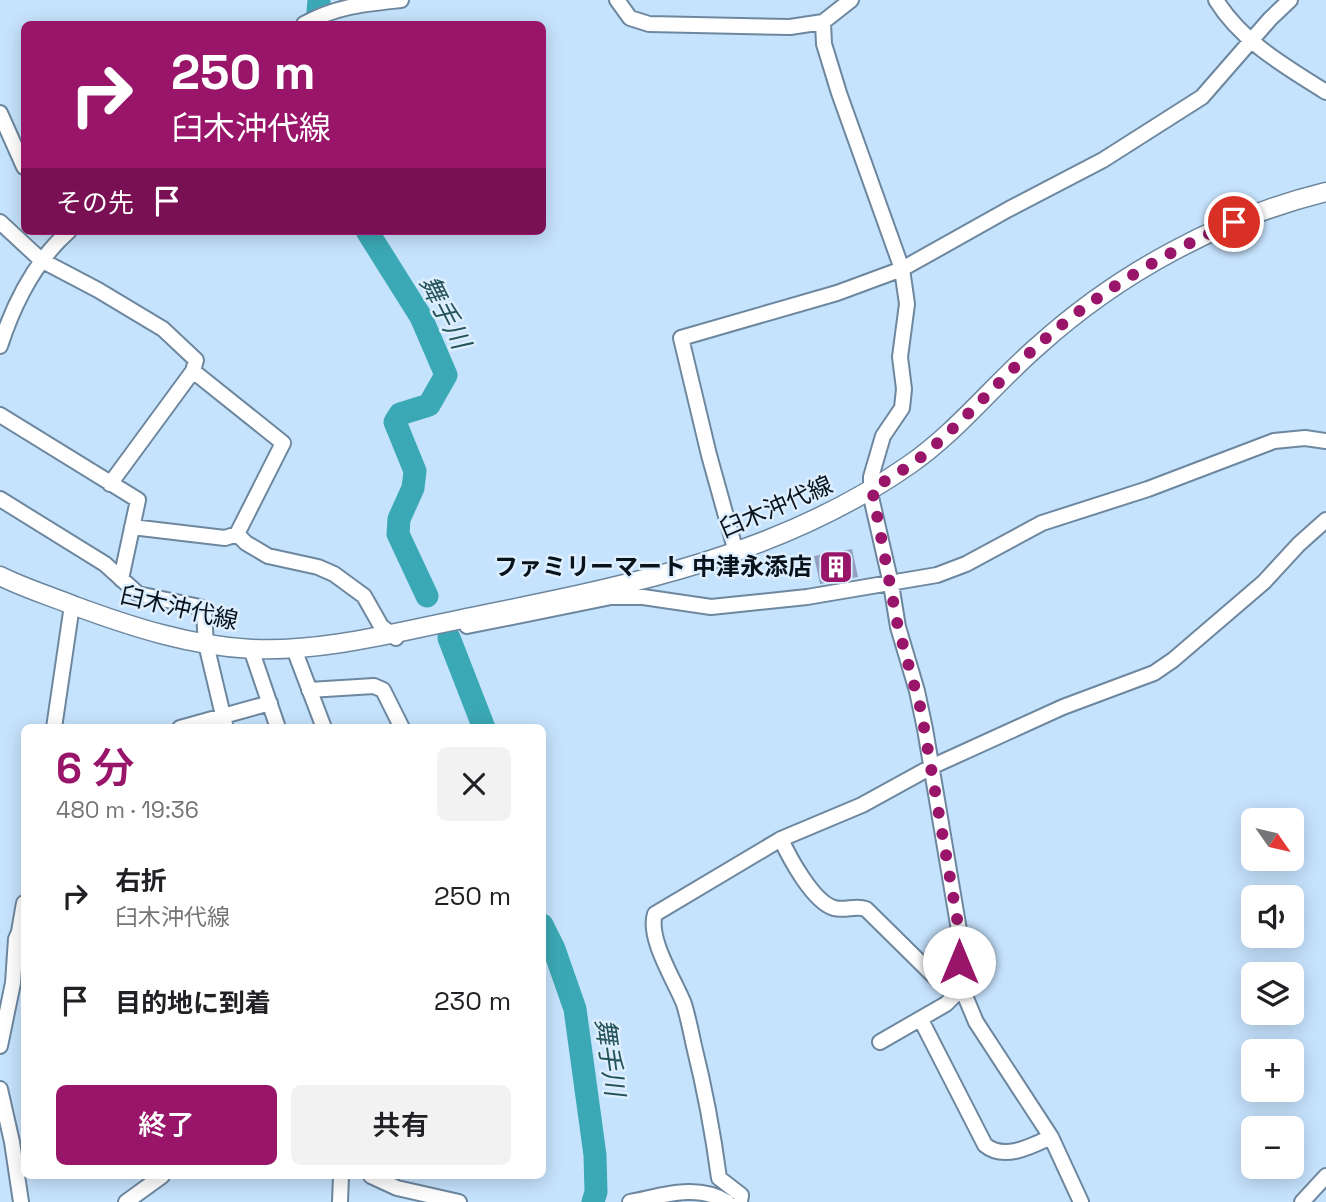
<!DOCTYPE html>
<html lang="ja">
<head>
<meta charset="utf-8">
<style>
  body { margin:0; font-family:"Space Grotesk","Noto Sans JP",sans-serif; background:#f2f2f2; color:#202124; height:100vh; display:flex; flex-direction:column; font-size:26px; white-space:nowrap }
  * { box-sizing:border-box; margin:0 }
  p { font-size:23px; color:#757577 }
  .icon { flex:none; width:38px; height:38px; fill:none; stroke:currentColor; stroke-width:2; stroke-linecap:round; stroke-linejoin:round }
  .map { position:relative; flex:1; overflow:hidden }
  .sheet { position:absolute; left:21px; top:724px; width:525px; height:455px; display:flex; flex-direction:column; background:#fff; border-radius:10px; box-shadow:0 4px 18px #0003 }
  .sheet>* { flex:none }
  .banner { position:absolute; left:21px; top:21px; width:525px; height:214px; border-radius:10px; box-shadow:0 4px 18px #0003; background:#991569; color:#fff; overflow:hidden }
  .needle { width:46px; rotate:124deg }
  .tools { position:absolute; left:1241px; top:808px; display:grid; gap:14px }
  .tools a { display:grid; place-items:center; width:63px; height:63px; border-radius:10px; background:#fff; box-shadow:0 4px 18px #0003; font-size:35px }
  .pin { position:absolute; display:grid; place-items:center; width:60px; height:60px; color:#fff; margin:-30px; border:4px solid #fff; border-radius:50%; box-shadow:0 2px 7px #0007 }
  .me { position:absolute; width:77px; margin:-38px; rotate:0deg; stroke-linejoin:round; filter:drop-shadow(0 0 5px #0008) }
  .turn { display:flex; align-items:center; gap:24px; height:147px; padding:0 35px; font-size:32px }
  .turn .icon { width:91px; height:91px; stroke-width:2.5 }
  .turn b { display:block; font-size:49px; line-height:60px }
  .then { display:flex; align-items:center; height:66px; padding:0 35px; background:#0003; gap:14px; font-size:26px }
  .round { display:grid; place-items:center; flex:none; width:74px; height:74px; border-radius:10px; background:#f2f2f2 }
  .head { display:flex; align-items:center; justify-content:space-between; height:119px; padding:0 35px }
  h1 { font-size:42px; font-weight:600; line-height:52px; color:#991569 }
  .primary-button { display:flex; gap:14px; margin-top:auto; padding:14px 35px }
  .primary-button a { flex:1; height:80px; border-radius:10px; background:#991569; color:#fff; font-size:28px; font-weight:600; line-height:80px; text-align:center }
  .primary-button a+a { background:#f2f2f2; color:#202124 }
  ul { padding:0; list-style:none }
  li { display:flex; align-items:center; gap:21px; height:105px; padding:0 35px }
  li div { flex:1 }
  li b { display:block; font-size:26px }
  li em { font-style:normal }
  .map>svg:first-child { display:block }
</style>
</head>
<body>
<div class="map">
<svg width="1326" height="1202" viewBox="0 0 1326 1202">
  <rect width="100%" height="100%" fill="#c6e3fd"/>
  <g fill="none" stroke-linecap="round" stroke-linejoin="round">
    <path stroke="#3ba9b5" stroke-width="23" d="M 317,24 L 319,0
      M 367,231 L 421,317 L 446,375 L 429,405 L 400,414 L 395,422 L 415,471 L 413,488 L 399,519 L 398,534 L 427,596
      M 449,638 L 484,728
      M 542,925 L 554,949 L 575,1009 L 595,1155 L 596,1192 L 593,1202"/>
  </g>
  <path fill="#93a0bf" d="M 852,549 L 858,577 L 820,584 L 814,556 Z"/>
  <g fill="none" stroke-linecap="round" stroke-linejoin="round">
    <g stroke="#6d879f" stroke-width="18">
      <path id="minor" d="M 617,0 L 630,18 L 649,24 L 790,27 L 823,22 L 851,0
        M 1216,0 C 1242,42 1285,66 1326,92
        M 823,22 L 824,44 L 839,93 L 902,269 L 907,304 L 900,357 L 904,389 L 902,408 L 883,436 L 871,477 L 871,497 L 891,584 L 898,627 L 917,691 L 925,729 L 960,936 L 960,984 L 976,1022 L 1051,1137 L 1081,1202
        M 304,24 C 337,6 364,4 401,0
        M 0,113 L 24,167
        M 0,222 L 41,260 L 98,290 L 163,329 L 196,360 L 193,371 L 110,484
        M 0,346 C 14,303 35,261 69,231
        M 0,415 L 138,500 L 121,579
        M 0,499 L 105,564 L 138,594 L 200,607 L 204,613 L 206,644 L 226,728
        M 132,527 L 225,538 L 237,534 L 283,443 L 193,371
        M 237,534 L 246,543 L 268,556 L 318,567 L 334,574 L 364,596 L 381,626 L 396,638
        M 736,552 L 709,455 L 681,338 L 837,293 L 902,269 L 1009,209 L 1103,160 L 1202,97 L 1270,19 L 1290,0
        M 467,626 L 611,597 L 643,597 L 711,607 L 807,597 L 937,575 L 966,564 L 1042,523 L 1148,489 L 1274,441 L 1305,438 L 1326,441
        M 251,649 L 278,728
        M 294,649 L 324,728
        M 309,690 L 374,686 L 383,690 L 402,728
        M 54,728 L 72,605
        M 180,728 L 270,703
        M 781,839 C 789,857 813,902 834,908 C 845,911 856,905 866,909 L 936,978 L 951,988 L 961,989 L 946,1004 L 880,1042
        M 921,1020 L 985,1145 C 1004,1161 1032,1146 1051,1137
        M 0,1046 L 13,983 L 16,939 L 19,932 L 24,903
        M 0,1089 L 12,1142 L 21,1202
        M 371,1176 L 397,1188 L 459,1202
        M 126,1202 L 162,1176
        M 340,1202 L 341,1176
        M 630,1202 C 662,1196 697,1183 727,1202
        M 740,1202 L 741,1195 L 719,1178 C 713,1133 705,1090 694,1046 C 691,1032 688,1017 684,1004 C 675,981 647,938 655,914 L 781,839 L 862,805 L 931,767 L 1063,707 L 1154,673 L 1173,660 L 1264,582 L 1299,544 L 1326,520
        M 1302,1202 L 1326,1176"/>
    </g>
    <g stroke="#6d879f" stroke-width="21">
      <path id="major" d="M 0,576 C 24,588 50,596 75,606 C 132,627 191,646 252,649 C 323,652 393,633 462,619 C 619,587 774,559 909,465 C 957,432 994,384 1038,346 C 1119,273 1220,218 1326,192"/>
    </g>
    <use href="#minor" stroke="#fff" stroke-width="14"/>
    <use href="#major" stroke="#fff" stroke-width="18"/>
  </g>
  <g fill="none" stroke-linecap="round" stroke-linejoin="round">
    <path stroke="#991569" stroke-width="12" stroke-dasharray="0 21.6" d="M 959,962 L 960,936 L 921,710 L 898,627 L 872,489 C 890,478 909,467 925,454 C 964,420 998,382 1036,347 C 1094,294 1163,254 1234,222"/>
  </g>
  <defs>
    <g id="building-square" transform="scale(1.75)"><rect x="-9" y="-9" width="18" height="18" rx="4" fill="#991569" stroke="#def"/><path d="M-4-6H4V6H1V3H-1V6H-4ZM-2.5-4.3h1.7v1.8h-1.7ZM.8-4.3h1.7v1.8H.8ZM-2.5-1h1.7V.8h-1.7ZM.8-1h1.7V.8H.8Z" fill="#fff"/></g>
  </defs>
  <g fill-rule="evenodd">
    <use href="#building-square" x="836" y="567"/>
  </g>
  <g text-anchor="middle" stroke-width="5" stroke-linejoin="round" paint-order="stroke">
    <g font-size="24" fill="#08121b" stroke="#def">
      <text transform="translate(776 507) rotate(-23)" y="8">臼木沖代線</text>
      <text transform="translate(179 608) rotate(13)" y="8">臼木沖代線</text>
    </g>
    <g font-size="24" font-weight="bold" fill="#08121b" stroke="#def" text-anchor="end">
      <text x="812" y="575">ファミリーマート 中津永添店</text>
    </g>
    <g font-size="26" font-style="italic" fill="#245358" stroke="#def">
      <text transform="translate(445 312) rotate(63)" y="9">舞手川</text>
      <text transform="translate(610 1057) rotate(82)" y="9">舞手川</text>
    </g>
  </g>
</svg>
<div class="tools">
<a><svg class="needle" viewBox="-14 -14 28 28"><path d="M0-13l5 13h-10z" fill="#e53935"/><path d="M0 13l5-13h-10z" fill="#757577"/></svg></a>
<a><svg class="icon" aria-label="sound" viewBox="0 0 24 24"><path d="M4 9h4l5-4v14l-5-4H4zM17 9q2 3 0 6"/></svg></a>
<a><svg class="icon" aria-label="layers" viewBox="0 0 24 24"><path d="M12 4l9 5-9 5-9-5zM3 14l9 5 9-5"/></svg></a>
<a>+</a>
<a>−</a>
</div>
<div class="pin" style="left:1234px;top:222px;background:#d93025"><svg class="icon" aria-label="arrive" viewBox="0 0 24 24"><path d="M6 21V4h12l-3 4 3 4H6"/></svg></div>
<svg class="me" style="left:959px;top:962px" viewBox="-20 -20 40 40"><circle r="19" fill="#fff"/><path d="M0-13L10 11 0 6-10 11z" fill="#991569"/></svg>
<div class="banner">
<div class="turn"><svg class="icon" aria-label="right" viewBox="0 0 24 24"><path d="M7 20v-9h11M14 6l5 5-5 5"/></svg><div><b>250 m</b>臼木沖代線</div></div>
<div class="then">その先<svg class="icon" aria-label="arrive" viewBox="0 0 24 24"><path d="M6 21V4h12l-3 4 3 4H6"/></svg></div>
</div>
<section class="sheet">
<div class="head"><div><h1>6 分</h1><p>480 m · 19:36</p></div><a class="round"><svg class="icon" aria-label="close" viewBox="0 0 24 24"><path d="M6 6l12 12M18 6L6 18"/></svg></a></div>
<ul>
<li><svg class="icon" aria-label="right" viewBox="0 0 24 24"><path d="M7 20v-9h11M14 6l5 5-5 5"/></svg><div><b>右折</b><p>臼木沖代線</p></div><em>250 m</em></li>
<li><svg class="icon" aria-label="arrive" viewBox="0 0 24 24"><path d="M6 21V4h12l-3 4 3 4H6"/></svg><div><b>目的地に到着</b></div><em>230 m</em></li>
</ul>
<div class="primary-button"><a>終了</a><a>共有</a></div>
</section>
</div>
</body>
</html>
